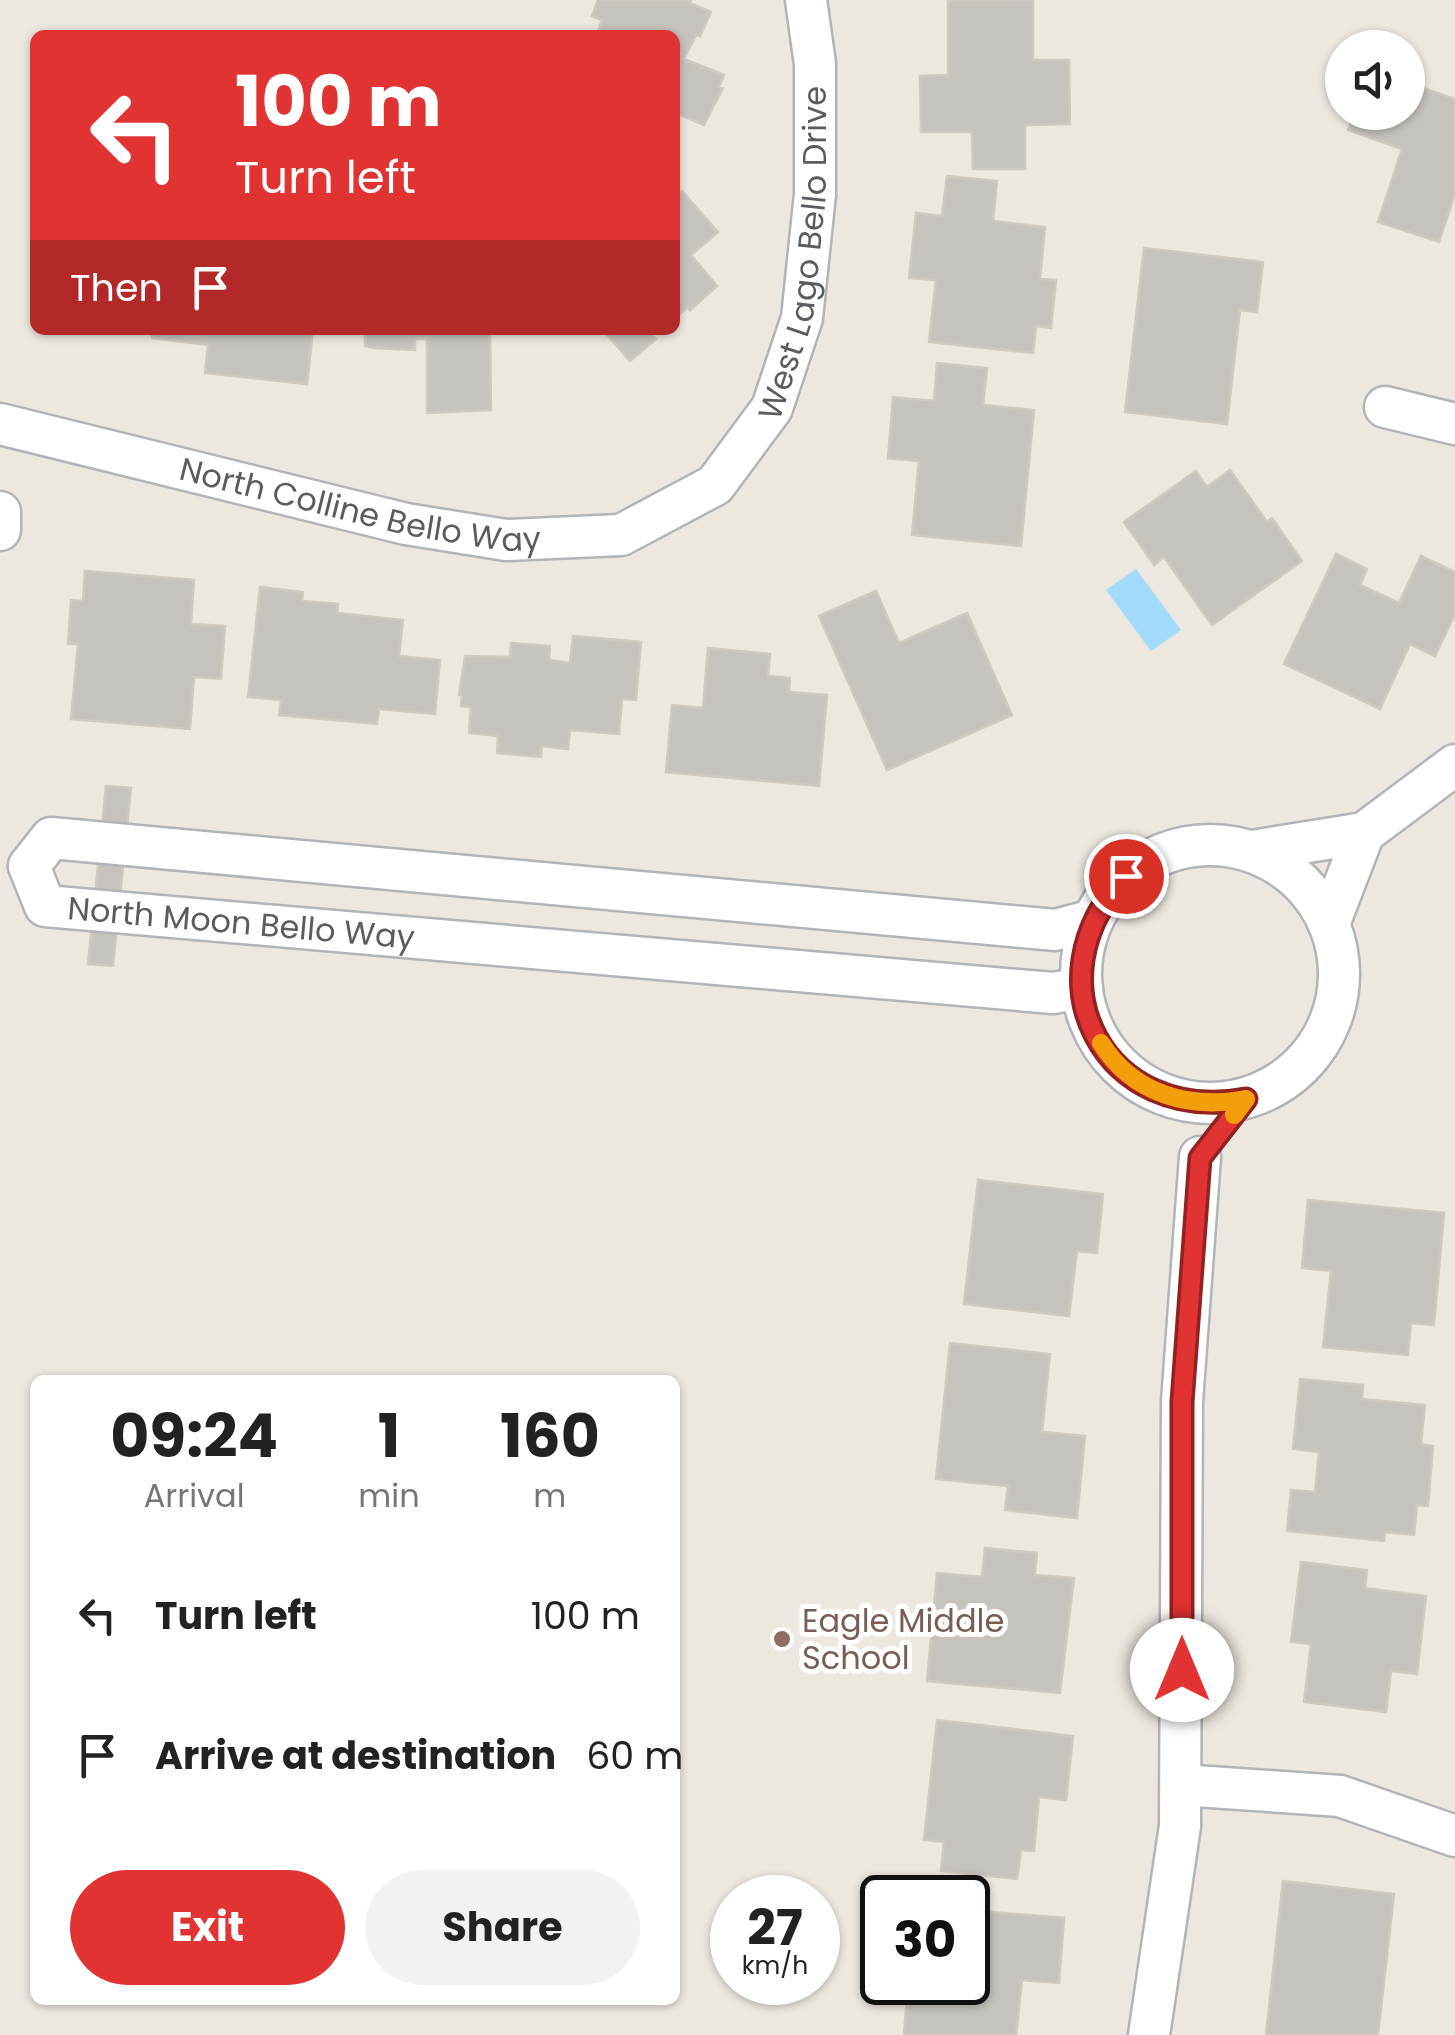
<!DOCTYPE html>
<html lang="en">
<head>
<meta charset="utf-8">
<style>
  body { margin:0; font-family:Poppins,sans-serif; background:#f2f2f2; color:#222; height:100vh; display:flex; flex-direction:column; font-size:38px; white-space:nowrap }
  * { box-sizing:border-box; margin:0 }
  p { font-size:32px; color:#767676 }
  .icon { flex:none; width:55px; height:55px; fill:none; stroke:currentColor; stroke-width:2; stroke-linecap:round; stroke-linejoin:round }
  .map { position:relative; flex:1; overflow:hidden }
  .panel { position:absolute; left:30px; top:1375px; width:650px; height:630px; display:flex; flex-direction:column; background:#fff; border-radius:15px; box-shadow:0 2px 8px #0004 }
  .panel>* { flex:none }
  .banner { position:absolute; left:30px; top:30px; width:650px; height:305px; border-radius:15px; box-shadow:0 2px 8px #0004; background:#e03332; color:#fff; overflow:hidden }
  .tools { position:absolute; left:1325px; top:30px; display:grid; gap:20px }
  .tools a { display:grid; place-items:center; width:100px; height:100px; border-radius:50%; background:#fff; box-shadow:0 2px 8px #0004; font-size:50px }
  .speed { position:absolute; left:710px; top:1875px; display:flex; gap:20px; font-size:50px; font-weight:700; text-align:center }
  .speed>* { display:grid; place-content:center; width:130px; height:130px; border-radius:50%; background:#fff; box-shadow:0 2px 8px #0004; line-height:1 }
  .speed small { font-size:25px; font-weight:400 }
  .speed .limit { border:5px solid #111; border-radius:15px; background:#fff; color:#111 }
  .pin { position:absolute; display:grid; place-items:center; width:85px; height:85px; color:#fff; margin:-42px; border:5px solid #fff; border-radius:50%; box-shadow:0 2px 10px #0007 }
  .me { position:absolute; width:110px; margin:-55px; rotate:0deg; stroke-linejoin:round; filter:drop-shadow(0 0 8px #0008) }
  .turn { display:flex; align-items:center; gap:35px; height:210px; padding:0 40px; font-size:45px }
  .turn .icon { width:130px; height:130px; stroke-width:2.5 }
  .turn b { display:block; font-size:70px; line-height:85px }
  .then { display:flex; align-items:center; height:95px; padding:0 40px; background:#0003; gap:20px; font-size:38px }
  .eta { display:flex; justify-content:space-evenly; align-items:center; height:170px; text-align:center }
  .eta b { font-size:60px; font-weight:700; line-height:70px }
  .action { display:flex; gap:20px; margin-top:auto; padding:20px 40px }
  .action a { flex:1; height:115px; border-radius:60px; background:#e03332; color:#fff; font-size:40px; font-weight:700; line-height:115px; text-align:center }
  .action a+a { background:#f2f2f2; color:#222 }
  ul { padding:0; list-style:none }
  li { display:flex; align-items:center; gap:30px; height:140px; padding:0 40px }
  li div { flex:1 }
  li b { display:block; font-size:38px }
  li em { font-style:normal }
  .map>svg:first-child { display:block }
</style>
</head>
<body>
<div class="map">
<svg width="1455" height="2035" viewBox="0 0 1455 2035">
  <rect width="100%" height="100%" fill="#ece8e0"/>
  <path fill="#a1dafb" d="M 1136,569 L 1181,630 L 1151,651 L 1106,590 Z"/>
  <path fill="#c6c3be" stroke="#d0c9bf" stroke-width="2.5" d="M 598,0 L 691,0 L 690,3 L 711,12 L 700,36 L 696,35 L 684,59 L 724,75 L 719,87 L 723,88 L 704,125 L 675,113 L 675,35 L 596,35 L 602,20 L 592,16 Z
    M 948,0 L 1033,0 L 1033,60 L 1069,60 L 1070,124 L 1025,125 L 1025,169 L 973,169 L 972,132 L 921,132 L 920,76 L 948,75 Z
    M 1408,83 L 1455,99 L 1455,194 L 1439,242 L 1378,222 L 1402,149 L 1348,130 L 1354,112 L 1408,112 Z
    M 947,176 L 997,181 L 993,221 L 1045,227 L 1040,279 L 1056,280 L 1051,328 L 1036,326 L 1033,353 L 929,342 L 936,280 L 909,278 L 916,213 L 942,216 Z
    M 682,191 L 718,232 L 691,255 L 717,286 L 690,310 L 688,307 L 675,318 L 675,198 Z
    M 1144,248 L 1263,262 L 1257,312 L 1240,310 L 1227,424 L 1125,412 Z
    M 153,330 L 313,330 L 307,384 L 205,373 L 208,345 L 152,338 Z
    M 365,330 L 490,330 L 491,410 L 427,413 L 427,339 L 415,339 L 415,350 L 374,348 L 365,346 Z
    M 603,330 L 654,330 L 651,333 L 656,339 L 630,361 Z
    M 937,363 L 987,368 L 983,405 L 1034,410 L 1021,546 L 912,535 L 919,461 L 888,458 L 893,397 L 934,401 Z
    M 1230,470 L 1267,522 L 1272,518 L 1302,561 L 1212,625 L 1164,557 L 1154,565 L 1124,522 L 1196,471 L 1207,487 Z
    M 1336,554 L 1367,569 L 1360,585 L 1399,603 L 1421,556 L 1455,572 L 1455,614 L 1435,656 L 1410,644 L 1380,709 L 1284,664 Z
    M 85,571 L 194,580 L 191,624 L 225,626 L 221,679 L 194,677 L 190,729 L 71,719 L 78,644 L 68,644 L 71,600 L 83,601 Z
    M 260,587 L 303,592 L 302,601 L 338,604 L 337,613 L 403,620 L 399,656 L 440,660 L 435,714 L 379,709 L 377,724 L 279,715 L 281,700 L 248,697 Z
    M 876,591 L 899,643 L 967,613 L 1012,715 L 887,770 L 819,616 Z
    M 573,636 L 641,642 L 636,700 L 622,699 L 619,734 L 570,730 L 568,749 L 542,746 L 541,757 L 497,753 L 498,736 L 469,733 L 471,707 L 461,706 L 462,695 L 459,695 L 465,656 L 510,657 L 511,643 L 550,646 L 549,660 L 570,663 Z
    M 708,648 L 770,654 L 768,676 L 790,678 L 789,692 L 827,695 L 819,786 L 666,772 L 672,705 L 703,708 Z
    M 106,786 L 131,788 L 113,966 L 88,964 Z
    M 978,1180 L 1103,1194 L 1097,1253 L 1077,1251 L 1069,1316 L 964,1304 Z
    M 1308,1200 L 1444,1213 L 1434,1325 L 1411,1323 L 1408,1355 L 1323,1347 L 1331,1271 L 1302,1268 Z
    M 950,1343 L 1050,1354 L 1042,1432 L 1085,1436 L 1077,1518 L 1005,1510 L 1008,1486 L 936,1479 Z
    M 1300,1379 L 1363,1385 L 1362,1399 L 1425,1405 L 1421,1444 L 1433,1446 L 1428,1506 L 1417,1505 L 1414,1535 L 1385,1532 L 1384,1541 L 1287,1531 L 1291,1490 L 1315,1492 L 1319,1452 L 1293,1449 Z
    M 985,1548 L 1037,1553 L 1035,1575 L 1074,1578 L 1060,1693 L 927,1681 L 937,1573 L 982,1577 Z
    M 1301,1562 L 1367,1570 L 1365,1588 L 1426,1596 L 1417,1674 L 1391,1671 L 1386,1712 L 1304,1702 L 1311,1644 L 1291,1642 Z
    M 937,1720 L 1073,1736 L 1066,1800 L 1039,1797 L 1034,1851 L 1021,1850 L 1017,1879 L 941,1871 L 944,1842 L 924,1840 Z
    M 1283,1881 L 1394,1894 L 1378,2035 L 1266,2035 Z
    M 968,1910 L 1064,1918 L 1059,1983 L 1022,1980 L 1016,2035 L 904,2035 L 908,1982 L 968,1982 Z"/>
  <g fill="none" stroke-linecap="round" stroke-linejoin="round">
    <g stroke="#b1b4b8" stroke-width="45">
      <g id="minor">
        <path d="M 1385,407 L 1455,424"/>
        <path id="s1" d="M 0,424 L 406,524 L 506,540 L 621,535 L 715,485 L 772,408 L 802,318 L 815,194 L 815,64 L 806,0"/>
        <path d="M 0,512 L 0,530"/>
        <path d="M 1364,833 L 1455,765"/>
        <circle cx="1210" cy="974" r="129"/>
        <path d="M 1252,851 L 1364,833 L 1329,924"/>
        <path id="s2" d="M 29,866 L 45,906 L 1053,993 L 1082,988"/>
        <path d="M 29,866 L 51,838 L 1055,930 L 1093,920"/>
        <path d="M 1181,1785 L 1340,1796 L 1455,1836"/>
        <path d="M 1149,2035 L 1180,1826 L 1182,1402 L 1200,1157"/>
      </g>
    </g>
    <use href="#minor" stroke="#fff" stroke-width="40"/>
  </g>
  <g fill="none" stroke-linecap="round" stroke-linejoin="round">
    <g stroke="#922120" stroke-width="25">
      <path id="route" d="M 1126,876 C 1027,980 1105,1126 1246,1099 L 1200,1158 L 1182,1402 L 1182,1670"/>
    </g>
    <use href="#route" stroke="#e03332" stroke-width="18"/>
    <path stroke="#f59e0b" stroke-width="18" d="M 1101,1043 C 1133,1094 1189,1110 1246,1099 L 1234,1115"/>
  </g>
  <circle fill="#8d6e63" stroke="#fff" stroke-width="4" cx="782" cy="1639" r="10"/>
  <g text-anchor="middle" stroke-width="10" stroke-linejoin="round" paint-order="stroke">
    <g font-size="32" fill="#595d61" stroke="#fff">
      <text dy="11" stroke="none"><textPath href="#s1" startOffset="995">West Lago Bello Drive</textPath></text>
      <text dy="11" stroke="none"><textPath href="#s1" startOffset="370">North Colline Bello Way</textPath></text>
      <text dy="11" stroke="none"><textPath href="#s2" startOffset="240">North Moon Bello Way</textPath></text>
    </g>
    <g font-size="32" fill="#785e54" stroke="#fff" text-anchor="start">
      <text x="802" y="1632">Eagle Middle<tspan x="802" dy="37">School</tspan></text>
    </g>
  </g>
</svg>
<div class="tools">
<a><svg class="icon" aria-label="sound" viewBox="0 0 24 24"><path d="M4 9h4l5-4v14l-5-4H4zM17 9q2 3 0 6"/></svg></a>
</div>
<div class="speed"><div>27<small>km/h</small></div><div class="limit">30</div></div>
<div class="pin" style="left:1126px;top:876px;background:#d93025"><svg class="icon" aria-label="arrive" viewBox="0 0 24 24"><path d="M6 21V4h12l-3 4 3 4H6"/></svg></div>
<svg class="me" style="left:1182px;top:1670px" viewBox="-20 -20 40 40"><circle r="19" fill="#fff"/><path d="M0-13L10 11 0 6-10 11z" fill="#e03332"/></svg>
<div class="banner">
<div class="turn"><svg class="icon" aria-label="left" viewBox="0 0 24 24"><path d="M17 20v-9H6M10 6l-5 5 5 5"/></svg><div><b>100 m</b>Turn left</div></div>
<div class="then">Then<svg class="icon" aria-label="arrive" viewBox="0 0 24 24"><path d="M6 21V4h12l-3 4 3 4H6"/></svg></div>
</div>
<section class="panel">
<div class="eta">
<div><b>09:24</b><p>Arrival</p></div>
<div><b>1</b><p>min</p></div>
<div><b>160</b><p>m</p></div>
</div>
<ul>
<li><svg class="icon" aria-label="left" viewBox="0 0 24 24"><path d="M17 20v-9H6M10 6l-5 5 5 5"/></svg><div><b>Turn left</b></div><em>100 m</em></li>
<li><svg class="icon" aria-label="arrive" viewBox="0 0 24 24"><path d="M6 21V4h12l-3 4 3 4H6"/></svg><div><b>Arrive at destination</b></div><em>60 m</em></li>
</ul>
<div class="action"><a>Exit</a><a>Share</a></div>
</section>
</div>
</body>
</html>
